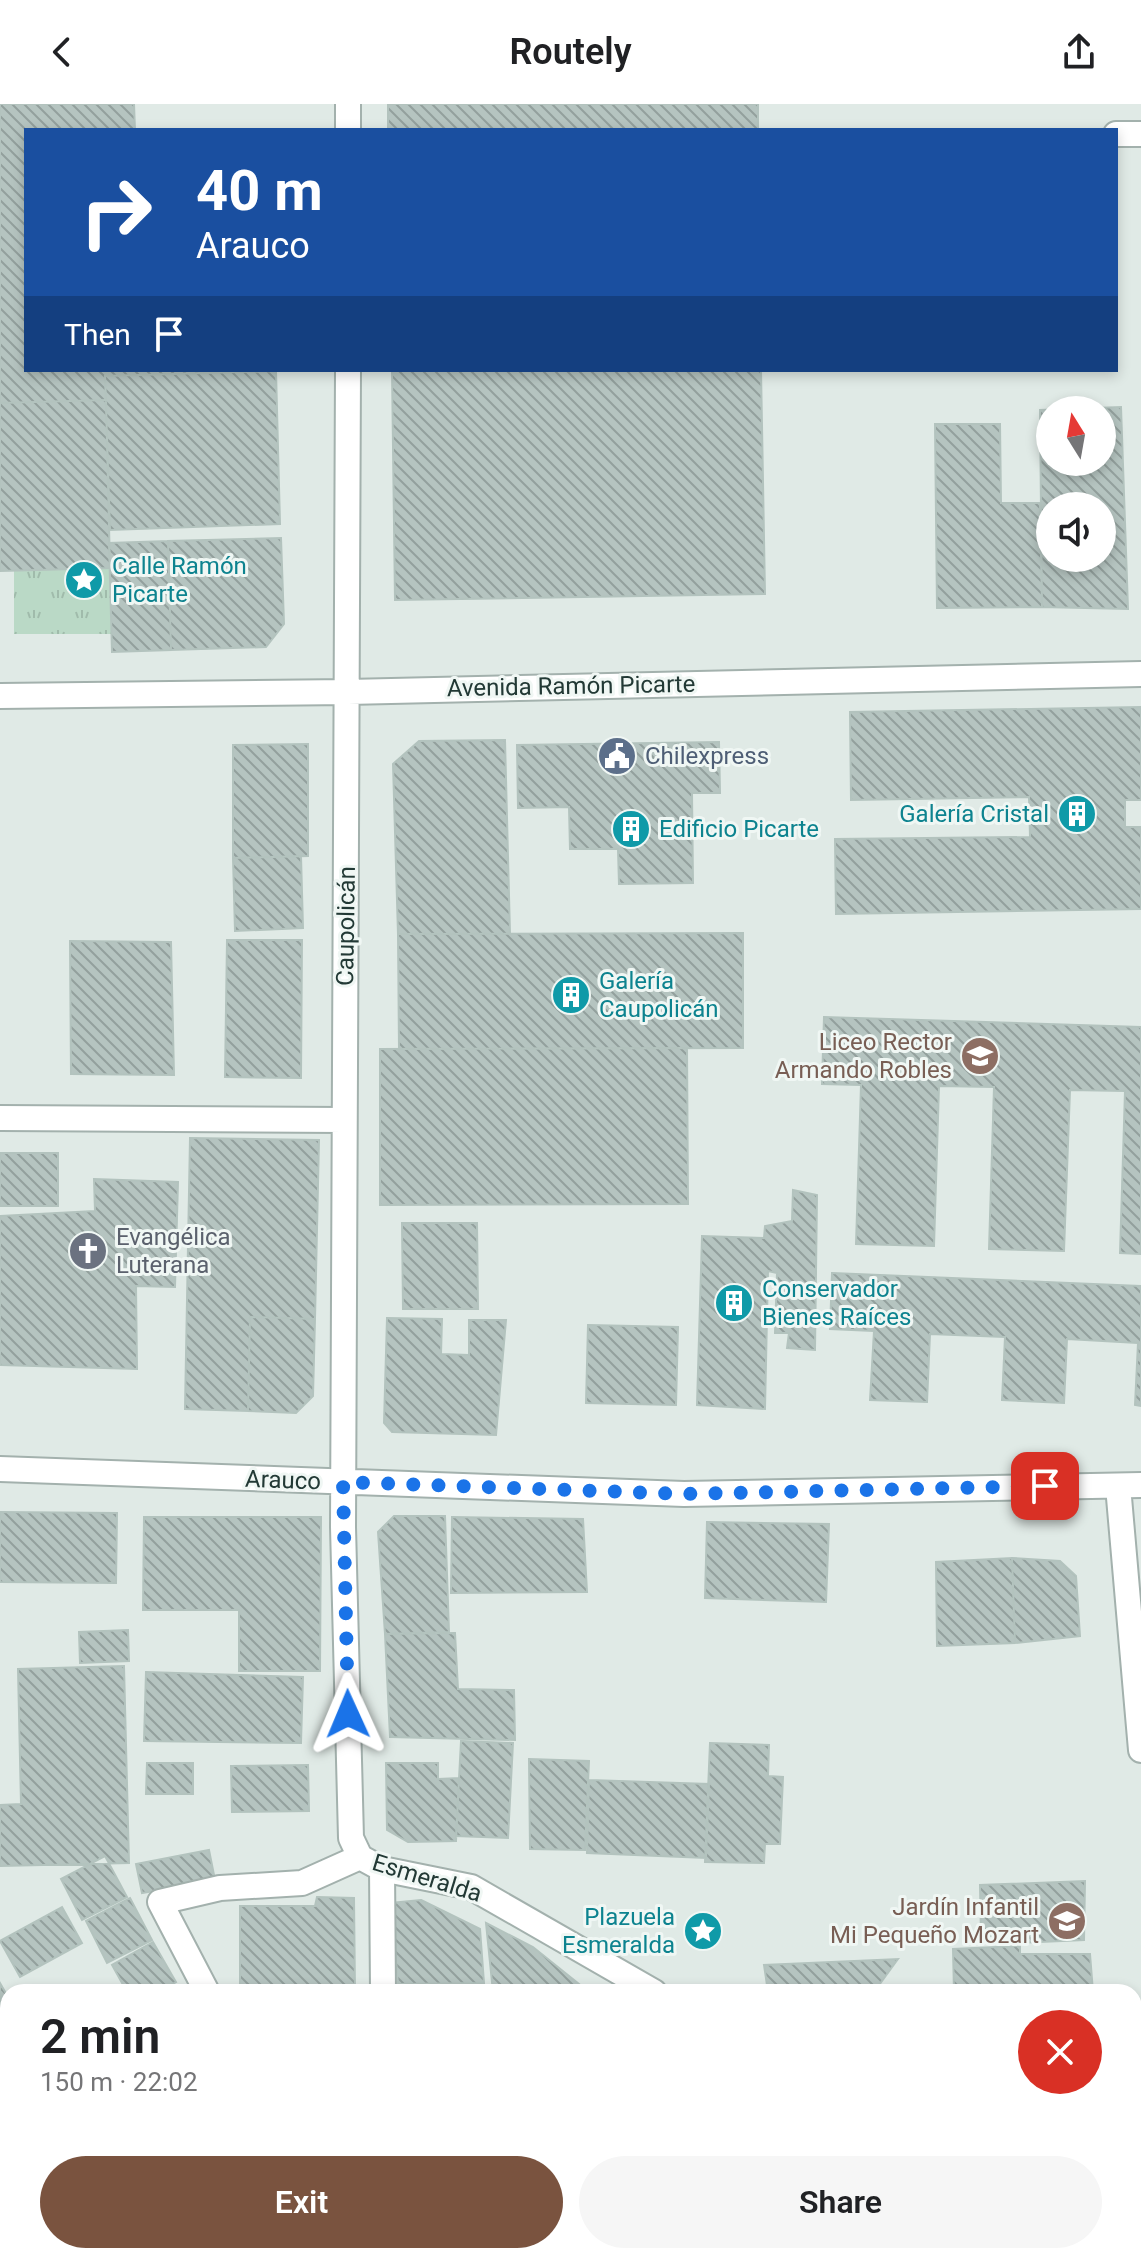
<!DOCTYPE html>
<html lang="en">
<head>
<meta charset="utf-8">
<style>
  body { margin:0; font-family:Roboto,sans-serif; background:#f6f6f6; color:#202124; height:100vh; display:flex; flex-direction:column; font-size:30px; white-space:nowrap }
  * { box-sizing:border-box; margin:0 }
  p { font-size:26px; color:#757577 }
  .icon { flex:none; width:44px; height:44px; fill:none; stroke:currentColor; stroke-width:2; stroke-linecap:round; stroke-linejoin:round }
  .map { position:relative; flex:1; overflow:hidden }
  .drawer { position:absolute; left:0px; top:1880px; width:1142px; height:280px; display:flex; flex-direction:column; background:#fff; border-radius:24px 24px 0 0; box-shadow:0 4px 12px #0003 }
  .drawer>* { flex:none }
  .hud { position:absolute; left:24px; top:24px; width:1094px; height:244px; border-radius:0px; box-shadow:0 4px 12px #0003; background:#1a4fa0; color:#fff; overflow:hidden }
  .needle { width:52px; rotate:349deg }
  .fabs { position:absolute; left:1036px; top:292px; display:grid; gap:16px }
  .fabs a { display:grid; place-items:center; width:80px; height:80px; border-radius:50%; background:#fff; box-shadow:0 4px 12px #0003; font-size:40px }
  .pin { position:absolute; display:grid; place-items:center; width:68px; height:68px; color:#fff; margin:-34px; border-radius:16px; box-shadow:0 4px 12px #0006 }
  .me { position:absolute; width:88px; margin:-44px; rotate:359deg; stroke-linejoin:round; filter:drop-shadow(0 0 6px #0008) }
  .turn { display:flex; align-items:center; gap:28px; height:168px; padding:0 40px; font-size:36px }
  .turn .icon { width:104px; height:104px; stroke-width:2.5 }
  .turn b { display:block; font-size:56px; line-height:68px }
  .then { display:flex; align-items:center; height:76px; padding:0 40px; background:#0003; gap:16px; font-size:30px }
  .round { display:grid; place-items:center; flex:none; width:84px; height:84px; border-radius:42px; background:#f6f6f6 }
  .summary { display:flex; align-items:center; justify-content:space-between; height:136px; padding:0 40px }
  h1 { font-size:48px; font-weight:600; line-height:60px }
  .button { display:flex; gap:16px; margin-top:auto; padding:16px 40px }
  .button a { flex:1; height:92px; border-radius:48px; background:#7a533f; color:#fff; font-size:32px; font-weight:600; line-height:92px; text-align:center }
  .button a+a { background:#f6f6f6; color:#202124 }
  header { display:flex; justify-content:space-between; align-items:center; height:104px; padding:0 40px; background:#fff; font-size:36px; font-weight:600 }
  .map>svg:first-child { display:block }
</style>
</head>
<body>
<header><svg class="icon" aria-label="back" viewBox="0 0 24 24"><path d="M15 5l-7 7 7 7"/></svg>Routely<svg class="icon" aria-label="share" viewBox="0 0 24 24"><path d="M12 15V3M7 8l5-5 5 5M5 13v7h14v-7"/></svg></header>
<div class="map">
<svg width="1141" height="2160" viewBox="0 0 1141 2160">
  <defs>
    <pattern id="grass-tufts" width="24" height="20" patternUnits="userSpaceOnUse" patternTransform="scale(2)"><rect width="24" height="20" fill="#bad9c6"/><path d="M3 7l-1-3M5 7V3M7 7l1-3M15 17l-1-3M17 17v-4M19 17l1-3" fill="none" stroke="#a0bbab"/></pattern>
    <pattern id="building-back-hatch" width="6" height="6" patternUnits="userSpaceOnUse" patternTransform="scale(2)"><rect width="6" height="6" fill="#b5c4c0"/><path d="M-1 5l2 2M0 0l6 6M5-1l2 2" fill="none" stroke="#93a09d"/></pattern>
  </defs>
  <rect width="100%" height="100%" fill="#e0eae6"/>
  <path fill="url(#grass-tufts)" d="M 110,464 L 111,530 L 14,530 L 14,467 Z"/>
  <path fill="url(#building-back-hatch)" stroke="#b3c3be" stroke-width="2" fill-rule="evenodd" d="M 0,0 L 134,0 L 135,26 L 26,26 L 26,266 L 276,267 L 105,272 L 106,296 L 0,299 Z
    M 388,0 L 758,0 L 758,26 L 388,26 Z
    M 392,266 L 761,266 L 765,490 L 395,496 Z
    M 276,267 L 280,420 L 110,426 L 105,272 Z
    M 106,296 L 110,464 L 0,467 L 0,299 Z
    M 1121,303 L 1128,505 L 1042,503 L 1040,306 ZM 1050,306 L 1102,306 L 1102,358 L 1050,358 ZM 1050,402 L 1102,402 L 1102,454 L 1050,454 Z
    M 935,320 L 1000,320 L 1001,399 L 1040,399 L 1042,503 L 937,504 Z
    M 281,434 L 284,520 L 266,543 L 171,546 L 168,437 Z
    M 168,437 L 171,546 L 112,548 L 109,439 Z
    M 1141,603 L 1141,696 L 1125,696 L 1125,723 L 1141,723 L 1141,805 L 836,810 L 835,735 L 1030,733 L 1029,693 L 851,696 L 850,608 Z
    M 505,636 L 510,830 L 398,830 L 393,660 L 419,637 Z
    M 719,638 L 720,689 L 692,689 L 693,779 L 619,780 L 618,745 L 570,745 L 569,703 L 518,704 L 517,641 Z
    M 308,640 L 308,752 L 233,754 L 233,641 Z
    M 301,752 L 303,824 L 235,827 L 233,754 Z
    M 743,829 L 743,944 L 399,945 L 398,830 Z
    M 227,836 L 302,836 L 301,974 L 225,973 Z
    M 70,837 L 171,838 L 174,971 L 71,970 Z
    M 824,913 L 1141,923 L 1141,1150 L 1120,1149 L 1125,987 L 1070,986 L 1064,1147 L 989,1145 L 994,983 L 939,982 L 934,1142 L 856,1140 L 861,981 L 822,980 Z
    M 687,944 L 688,1100 L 380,1101 L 380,945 Z
    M 190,1034 L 319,1036 L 315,1215 L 250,1213 L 248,1307 L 185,1305 Z
    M 0,1049 L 58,1049 L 58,1102 L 0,1102 Z
    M 94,1075 L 178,1078 L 175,1183 L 136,1182 L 137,1265 L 0,1261 L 0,1112 L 95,1107 Z
    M 793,1086 L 817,1091 L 815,1246 L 787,1244 L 789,1229 L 775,1229 L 777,1169 L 768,1167 L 765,1305 L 697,1301 L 702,1132 L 764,1134 L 765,1122 L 792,1117 Z
    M 402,1119 L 477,1119 L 478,1205 L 403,1205 Z
    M 832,1169 L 1141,1182 L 1141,1302 L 1135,1301 L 1138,1239 L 1067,1235 L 1064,1299 L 1002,1296 L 1005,1233 L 930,1230 L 927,1298 L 870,1296 L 874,1227 L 830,1225 Z
    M 250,1213 L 315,1215 L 313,1292 L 296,1309 L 248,1307 Z
    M 387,1214 L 442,1215 L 441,1250 L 469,1251 L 469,1216 L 506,1216 L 496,1331 L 392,1328 L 384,1319 Z
    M 588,1221 L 678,1223 L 676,1301 L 586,1299 Z
    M 0,1408 L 117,1409 L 116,1479 L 0,1478 Z
    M 394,1412 L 445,1412 L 449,1528 L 385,1530 L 378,1428 Z
    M 144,1413 L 321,1413 L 320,1567 L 239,1567 L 239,1506 L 143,1506 Z
    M 452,1413 L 583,1415 L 587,1488 L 451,1489 Z
    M 707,1418 L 829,1420 L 826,1498 L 705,1494 Z
    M 1012,1454 L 1015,1539 L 937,1542 L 936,1458 Z
    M 1012,1454 L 1060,1457 L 1076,1472 L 1080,1532 L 1015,1539 Z
    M 128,1526 L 129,1557 L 80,1559 L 79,1528 Z
    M 455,1529 L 458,1585 L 514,1586 L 515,1636 L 390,1633 L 385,1530 Z
    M 124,1562 L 129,1759 L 0,1762 L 0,1701 L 21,1700 L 18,1565 Z
    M 146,1568 L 303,1573 L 301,1639 L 144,1637 Z
    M 461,1637 L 513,1639 L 508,1734 L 456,1732 Z
    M 710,1639 L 769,1641 L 768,1672 L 783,1673 L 780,1740 L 765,1740 L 764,1759 L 705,1758 Z
    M 529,1655 L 589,1657 L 585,1746 L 530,1745 Z
    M 147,1659 L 193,1659 L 193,1690 L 146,1690 Z
    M 386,1659 L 438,1659 L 438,1675 L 459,1674 L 456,1737 L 408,1738 L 387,1726 Z
    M 308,1661 L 309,1707 L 232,1708 L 231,1662 Z
    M 589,1676 L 709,1680 L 706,1754 L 587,1749 Z
    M 209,1746 L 215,1776 L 142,1789 L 136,1760 Z
    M 105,1752 L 127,1793 L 82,1816 L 61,1775 Z
    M 1085,1777 L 1084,1836 L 1018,1839 L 1018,1832 L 981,1832 L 980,1781 Z
    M 317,1793 L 354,1794 L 355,1888 L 240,1888 L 240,1802 L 315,1802 Z
    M 130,1794 L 152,1836 L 107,1859 L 86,1817 Z
    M 421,1796 L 480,1825 L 484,1879 L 398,1880 L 391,1799 Z
    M 62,1803 L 82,1839 L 20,1873 L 0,1837 Z
    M 486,1819 L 533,1843 L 589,1888 L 493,1888 Z
    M 153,1838 L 176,1878 L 158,1888 L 127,1888 L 112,1861 Z
    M 1020,1842 L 1020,1850 L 1090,1850 L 1093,1888 L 954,1888 L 953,1845 Z
    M 898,1855 L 874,1888 L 768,1888 L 764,1861 Z
    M 0,1879 L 8,1893 L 8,1932 L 0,1937 Z
    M 8,1942 L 8,2059 L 0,2064 L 0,1947 Z
    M 72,2152 L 169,2152 L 174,2160 L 68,2160 L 66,2156 Z
    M 600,2152 L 660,2152 L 659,2160 L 600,2160 Z
    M 887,2152 L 929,2152 L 928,2160 L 886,2160 Z
    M 939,2152 L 1006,2152 L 1005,2160 L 938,2160 Z"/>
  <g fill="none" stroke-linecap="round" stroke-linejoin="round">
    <g stroke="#a3b1ad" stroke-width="28">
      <path id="minor" d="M 348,0 L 348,26
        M 1116,30 L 1141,30
        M 348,266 L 343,1423 L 351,1734 L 360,1753 L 382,1765 L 471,1783 L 654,1888
        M 0,592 L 348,588 L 1141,570
        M 0,1014 L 344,1016
        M 0,1365 L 684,1390 L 1141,1381
        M 1118,1382 L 1141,1646
        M 382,1765 L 383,1888
        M 207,1888 L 160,1798 L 220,1784 L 302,1779 L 360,1753
        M 1117,2152 L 1131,2160
        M 21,2160 L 36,2152
        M 867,2160 L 867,2152"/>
    </g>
    <use href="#minor" stroke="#fff" stroke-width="24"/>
  </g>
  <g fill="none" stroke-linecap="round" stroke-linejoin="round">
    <path stroke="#1a73e8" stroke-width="14" stroke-dasharray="0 25.2" d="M 348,1610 L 343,1378 L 684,1390 L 1045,1382"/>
  </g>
  <defs>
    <g id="sight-disc" transform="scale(2)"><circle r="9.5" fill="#0f9aa8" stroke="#f0f7f4"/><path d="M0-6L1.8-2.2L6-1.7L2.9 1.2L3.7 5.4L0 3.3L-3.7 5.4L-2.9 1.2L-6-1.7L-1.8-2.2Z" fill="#fff"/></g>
    <g id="civic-disc" transform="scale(2)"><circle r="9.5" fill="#5c6f8a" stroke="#f0f7f4"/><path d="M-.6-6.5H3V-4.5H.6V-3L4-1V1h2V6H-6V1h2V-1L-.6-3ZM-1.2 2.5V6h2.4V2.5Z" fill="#fff"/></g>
    <g id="building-disc" transform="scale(2)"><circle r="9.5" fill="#0f9aa8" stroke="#f0f7f4"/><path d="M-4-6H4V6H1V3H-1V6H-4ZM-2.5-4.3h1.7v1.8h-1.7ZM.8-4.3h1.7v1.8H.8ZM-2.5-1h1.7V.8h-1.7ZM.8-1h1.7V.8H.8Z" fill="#fff"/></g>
    <g id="school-disc" transform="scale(2)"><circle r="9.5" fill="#8d6e63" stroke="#f0f7f4"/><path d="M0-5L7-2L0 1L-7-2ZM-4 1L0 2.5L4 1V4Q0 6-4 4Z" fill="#fff"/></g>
    <g id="church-disc" transform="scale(2)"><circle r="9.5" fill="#6b7280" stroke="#f0f7f4"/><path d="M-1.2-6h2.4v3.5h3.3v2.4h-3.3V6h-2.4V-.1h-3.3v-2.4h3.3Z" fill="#fff"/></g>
  </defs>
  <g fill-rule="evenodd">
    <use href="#sight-disc" x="84" y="476"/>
    <use href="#civic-disc" x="617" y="652"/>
    <use href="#building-disc" x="1077" y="710"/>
    <use href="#building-disc" x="631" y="725"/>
    <use href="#building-disc" x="571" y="891"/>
    <use href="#school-disc" x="980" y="952"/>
    <use href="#church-disc" x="88" y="1147"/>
    <use href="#building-disc" x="734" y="1199"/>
    <use href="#school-disc" x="1067" y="1817"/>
    <use href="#sight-disc" x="703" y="1827"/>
  </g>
  <g text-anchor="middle" stroke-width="6" stroke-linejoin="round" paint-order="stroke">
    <g font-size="24" fill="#0d838f" stroke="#f0f7f4" text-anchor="start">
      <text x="112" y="470">Calle Ramón<tspan x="112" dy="28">Picarte</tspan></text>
      <text x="1049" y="718" text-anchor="end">Galería Cristal</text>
      <text x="659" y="733">Edificio Picarte</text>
      <text x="599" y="885">Galería<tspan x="599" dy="28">Caupolicán</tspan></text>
      <text x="762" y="1193">Conservador<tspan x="762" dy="28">Bienes Raíces</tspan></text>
      <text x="675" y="1821" text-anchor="end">Plazuela<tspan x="675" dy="28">Esmeralda</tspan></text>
    </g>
    <g font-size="24" fill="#223935" stroke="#f0f7f4">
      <text transform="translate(571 582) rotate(-1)" y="8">Avenida Ramón Picarte</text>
      <text transform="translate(346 822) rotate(-89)" y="8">Caupolicán</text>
      <text transform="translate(283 1376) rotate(2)" y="8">Arauco</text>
      <text transform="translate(427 1774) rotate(17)" y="8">Esmeralda</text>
    </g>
    <g font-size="24" fill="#4e5e75" stroke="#f0f7f4" text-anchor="start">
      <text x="645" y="660">Chilexpress</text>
    </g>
    <g font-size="24" fill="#785e54" stroke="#f0f7f4" text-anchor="end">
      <text x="952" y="946">Liceo Rector<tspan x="952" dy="28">Armando Robles</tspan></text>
      <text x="1039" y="1811">Jardín Infantil<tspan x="1039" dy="28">Mi Pequeño Mozart</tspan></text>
    </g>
    <g font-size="24" fill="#5b616d" stroke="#f0f7f4" text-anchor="start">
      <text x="116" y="1141">Evangélica<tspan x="116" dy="28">Luterana</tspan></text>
    </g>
  </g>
</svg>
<div class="fabs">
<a><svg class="needle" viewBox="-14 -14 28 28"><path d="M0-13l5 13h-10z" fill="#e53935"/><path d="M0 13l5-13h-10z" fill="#757577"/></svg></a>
<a><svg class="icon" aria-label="sound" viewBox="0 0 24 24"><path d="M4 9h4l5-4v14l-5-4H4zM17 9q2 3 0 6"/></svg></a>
</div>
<div class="pin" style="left:1045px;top:1382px;background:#d93025"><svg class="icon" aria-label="arrive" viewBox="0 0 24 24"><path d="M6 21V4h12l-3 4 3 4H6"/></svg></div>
<svg class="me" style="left:348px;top:1610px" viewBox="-20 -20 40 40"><path d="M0-17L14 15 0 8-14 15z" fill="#1a73e8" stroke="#fff" stroke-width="4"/></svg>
<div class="hud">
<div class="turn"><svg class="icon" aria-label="right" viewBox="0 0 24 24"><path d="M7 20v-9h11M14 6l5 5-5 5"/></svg><div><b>40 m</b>Arauco</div></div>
<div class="then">Then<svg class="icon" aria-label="arrive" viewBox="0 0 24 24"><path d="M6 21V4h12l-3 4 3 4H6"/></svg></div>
</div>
<section class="drawer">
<div class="summary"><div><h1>2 min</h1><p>150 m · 22:02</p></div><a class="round" style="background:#d93025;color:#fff"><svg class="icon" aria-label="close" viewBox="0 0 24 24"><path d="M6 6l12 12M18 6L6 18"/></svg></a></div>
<div class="button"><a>Exit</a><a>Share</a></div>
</section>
</div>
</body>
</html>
